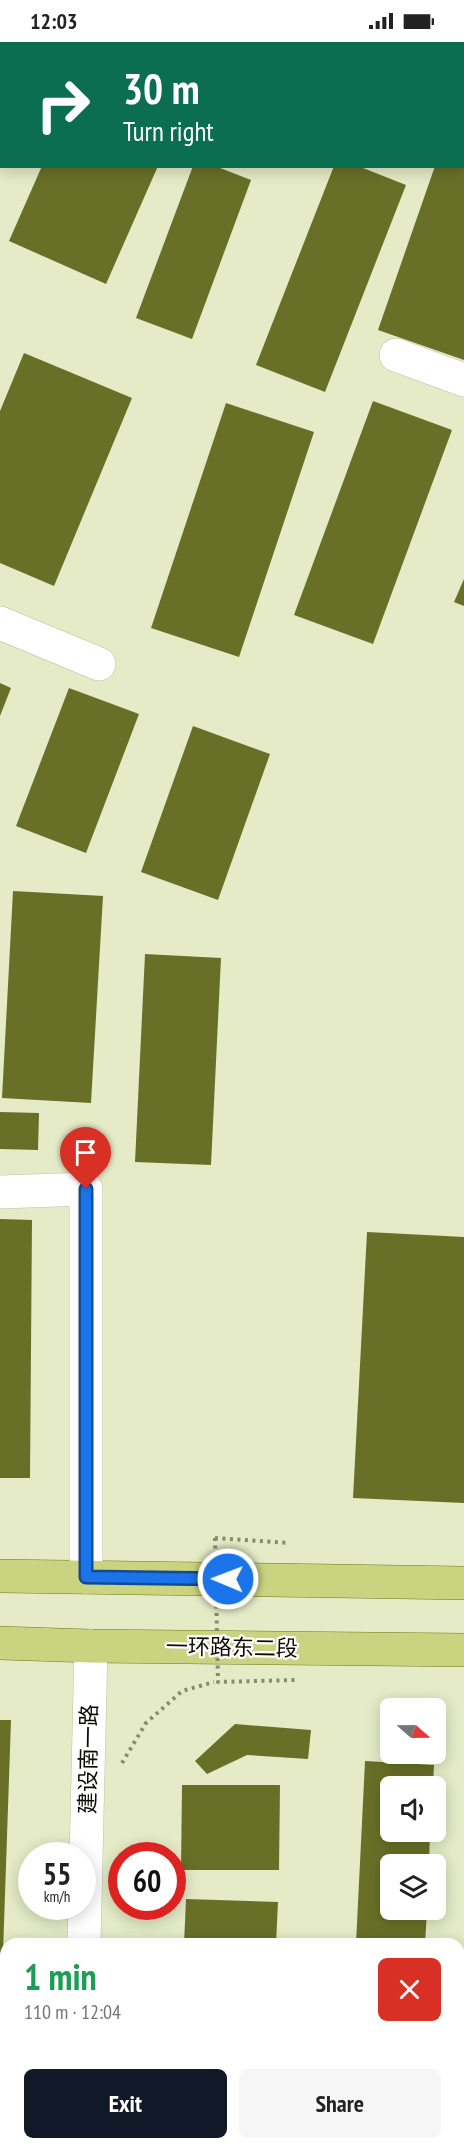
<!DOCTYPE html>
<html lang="en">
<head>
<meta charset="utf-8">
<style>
  body { margin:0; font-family:"PT Sans Narrow","Noto Sans SC",sans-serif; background:#f6f6f6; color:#222; height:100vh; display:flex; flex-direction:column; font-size:22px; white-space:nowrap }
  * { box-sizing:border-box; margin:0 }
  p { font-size:20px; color:#767676 }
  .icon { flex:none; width:33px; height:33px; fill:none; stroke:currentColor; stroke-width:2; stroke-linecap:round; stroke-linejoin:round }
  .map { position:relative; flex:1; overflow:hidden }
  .drawer { position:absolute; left:0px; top:1896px; width:465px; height:212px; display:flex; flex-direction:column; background:#fff; border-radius:18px 18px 0 0; box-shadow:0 3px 15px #0003 }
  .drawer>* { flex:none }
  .guide { position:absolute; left:0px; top:0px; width:465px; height:126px; box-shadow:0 3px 15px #0003; background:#0b6e4f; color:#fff; overflow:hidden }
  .needle { width:39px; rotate:110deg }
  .fabs { position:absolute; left:380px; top:1656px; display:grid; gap:12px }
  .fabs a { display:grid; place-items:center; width:66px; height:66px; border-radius:9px; background:#fff; box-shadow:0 3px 15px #0003; font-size:30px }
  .speed { position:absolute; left:18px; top:1800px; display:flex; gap:12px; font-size:30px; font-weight:700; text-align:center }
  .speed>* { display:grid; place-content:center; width:78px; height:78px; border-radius:50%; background:#fff; box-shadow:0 3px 15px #0003; line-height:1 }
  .speed small { font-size:15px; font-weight:400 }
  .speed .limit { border:9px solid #d22; background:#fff; color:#111 }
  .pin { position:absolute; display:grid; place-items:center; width:51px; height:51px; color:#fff; margin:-62px -26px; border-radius:50% 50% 50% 0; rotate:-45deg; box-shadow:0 0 6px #0007 }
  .pin .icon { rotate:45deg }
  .me { position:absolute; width:66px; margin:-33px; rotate:271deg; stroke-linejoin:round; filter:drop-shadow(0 0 4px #0008) }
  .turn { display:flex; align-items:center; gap:21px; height:126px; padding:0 24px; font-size:27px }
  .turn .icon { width:78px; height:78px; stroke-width:2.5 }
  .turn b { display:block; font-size:42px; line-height:51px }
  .round { display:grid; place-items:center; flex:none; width:63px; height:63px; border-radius:9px; background:#f6f6f6 }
  .headline { display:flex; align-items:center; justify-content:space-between; height:102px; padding:0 24px }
  h1 { font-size:36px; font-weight:700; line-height:45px; color:#1e9e55 }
  .cta { display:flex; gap:12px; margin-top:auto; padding:12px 24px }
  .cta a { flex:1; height:69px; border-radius:9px; background:#111827; color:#fff; font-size:24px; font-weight:700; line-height:69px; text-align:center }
  .cta a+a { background:#f6f6f6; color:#222 }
  .status { display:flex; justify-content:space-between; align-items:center; height:42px; padding:0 30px; background:#fff; direction:ltr }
  .status svg { height:16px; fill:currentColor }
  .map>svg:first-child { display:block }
</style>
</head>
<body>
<div class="status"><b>12:03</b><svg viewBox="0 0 49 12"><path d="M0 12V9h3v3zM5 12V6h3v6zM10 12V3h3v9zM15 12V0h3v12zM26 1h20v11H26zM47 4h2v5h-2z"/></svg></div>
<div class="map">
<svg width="464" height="2107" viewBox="0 0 464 2107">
  <rect width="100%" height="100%" fill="#e4ebc6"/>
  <path fill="#687027" d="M 42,124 L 158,124 L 106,242 L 9,199 Z
    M 193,124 L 215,124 L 251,138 L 192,297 L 136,276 Z
    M 334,124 L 358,124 L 406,143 L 325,350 L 256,323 Z
    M 435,124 L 464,124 L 464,318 L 378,288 Z
    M 24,311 L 132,356 L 54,544 L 0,521 L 0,369 Z
    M 373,359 L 452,388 L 373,602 L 294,573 Z
    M 226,361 L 314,390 L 239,615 L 151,586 Z
    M 464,537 L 464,564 L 454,560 Z
    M 0,641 L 11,646 L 0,674 Z
    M 69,646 L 139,672 L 86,811 L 16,784 Z
    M 193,684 L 270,712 L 218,858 L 141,830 Z
    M 13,849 L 103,854 L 91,1061 L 2,1056 Z
    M 145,912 L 221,916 L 211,1123 L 135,1120 Z
    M 0,1070 L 39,1071 L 38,1108 L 0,1107 Z
    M 0,1177 L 32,1178 L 30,1436 L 0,1436 Z
    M 367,1190 L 464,1195 L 464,1461 L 353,1456 Z
    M 0,1678 L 11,1678 L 3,1911 L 0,1911 Z
    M 235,1682 L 311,1688 L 308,1717 L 247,1713 L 207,1732 L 195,1719 Z
    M 365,1719 L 434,1723 L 433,1744 L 390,1744 L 390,1790 L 430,1790 L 429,1822 L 390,1822 L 390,1868 L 427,1868 L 425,1902 L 356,1902 Z
    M 182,1743 L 280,1743 L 279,1828 L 181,1828 Z
    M 186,1857 L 278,1860 L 276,1902 L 184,1902 Z
    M 0,1943 L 6,1944 L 6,2092 L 0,2092 Z
    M 352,2102 L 418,2102 L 418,2107 L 352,2107 Z"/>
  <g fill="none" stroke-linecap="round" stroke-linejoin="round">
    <g stroke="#bcc29f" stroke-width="34">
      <path id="minor" d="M 396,313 L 464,338
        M 0,581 L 99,622
        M 0,1150 L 86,1147 L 86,1535
        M 84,1902 L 91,1604
        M 79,2107 L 79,2102"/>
    </g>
    <g stroke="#707b1c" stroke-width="34">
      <path id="major" d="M 0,1534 L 464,1541
        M 0,1601 L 91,1604 L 464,1608"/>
    </g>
    <path stroke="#868b71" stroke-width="4" stroke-dasharray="3 4.5" stroke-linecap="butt" d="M 215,1496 L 289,1501
      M 122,1721 L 146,1681 L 182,1649 L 214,1640"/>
    <use href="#minor" stroke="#fff" stroke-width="33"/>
    <use href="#major" stroke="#cad37f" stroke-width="33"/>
    <path stroke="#868b71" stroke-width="4" stroke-dasharray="3 4.5" stroke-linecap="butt" d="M 215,1496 L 218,1640 L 295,1638"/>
  </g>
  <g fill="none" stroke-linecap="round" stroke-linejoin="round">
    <g stroke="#114b97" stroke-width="15">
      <path id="route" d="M 86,1147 L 86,1535 L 228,1537"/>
    </g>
    <use href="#route" stroke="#1a73e8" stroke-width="10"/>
  </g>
  <g text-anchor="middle" stroke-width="4.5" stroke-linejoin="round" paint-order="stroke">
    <g font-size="22" fill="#0b0d03" stroke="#fff">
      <text transform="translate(232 1605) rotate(1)" y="8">一环路东二段</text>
      <text transform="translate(88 1717) rotate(-89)" y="8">建设南一路</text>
    </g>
  </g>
</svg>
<div class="fabs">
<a><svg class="needle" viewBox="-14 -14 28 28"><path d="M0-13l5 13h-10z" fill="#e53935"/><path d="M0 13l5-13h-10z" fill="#767676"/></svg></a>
<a><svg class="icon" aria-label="sound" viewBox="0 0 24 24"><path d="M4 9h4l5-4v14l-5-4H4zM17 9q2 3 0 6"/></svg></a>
<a><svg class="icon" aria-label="layers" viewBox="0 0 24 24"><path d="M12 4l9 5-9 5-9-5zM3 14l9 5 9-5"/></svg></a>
</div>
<div class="speed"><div>55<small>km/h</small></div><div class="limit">60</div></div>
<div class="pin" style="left:86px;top:1147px;background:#d93025"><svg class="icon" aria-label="arrive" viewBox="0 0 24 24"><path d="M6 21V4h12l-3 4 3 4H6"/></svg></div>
<svg class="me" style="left:228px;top:1537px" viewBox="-20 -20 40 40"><circle r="17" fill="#1a73e8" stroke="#fff" stroke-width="3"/><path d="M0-11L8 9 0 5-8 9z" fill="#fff"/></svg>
<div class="guide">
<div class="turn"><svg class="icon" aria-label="right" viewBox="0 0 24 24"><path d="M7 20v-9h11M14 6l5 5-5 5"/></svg><div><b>30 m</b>Turn right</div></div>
</div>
<section class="drawer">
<div class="headline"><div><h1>1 min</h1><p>110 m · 12:04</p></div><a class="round" style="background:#d93025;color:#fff"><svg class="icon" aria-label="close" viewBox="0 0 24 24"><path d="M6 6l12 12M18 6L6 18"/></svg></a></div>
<div class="cta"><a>Exit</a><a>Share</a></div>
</section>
</div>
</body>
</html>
